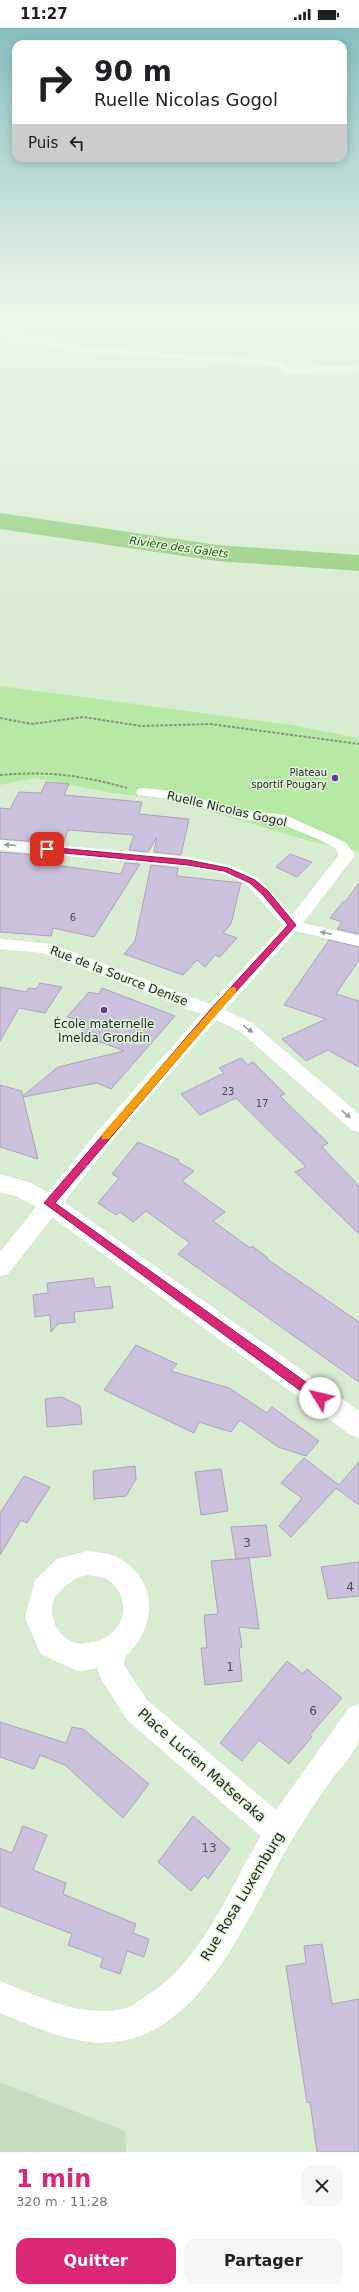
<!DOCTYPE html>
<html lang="fr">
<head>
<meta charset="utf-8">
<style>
  body { margin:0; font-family:"DejaVu Sans",sans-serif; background:#f6f6f6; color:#202124; height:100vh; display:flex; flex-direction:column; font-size:15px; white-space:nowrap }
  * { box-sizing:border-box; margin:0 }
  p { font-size:13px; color:#757577 }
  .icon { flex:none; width:22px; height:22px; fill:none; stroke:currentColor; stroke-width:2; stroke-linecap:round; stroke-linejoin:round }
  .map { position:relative; height:2124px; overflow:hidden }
  .drawer { display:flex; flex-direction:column; background:#fff; flex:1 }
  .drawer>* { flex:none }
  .guide { position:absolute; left:12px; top:12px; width:335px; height:122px; border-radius:12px; box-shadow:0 2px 10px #0003; background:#fff; color:#202124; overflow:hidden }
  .pin { position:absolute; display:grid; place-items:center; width:34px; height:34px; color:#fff; margin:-17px; border-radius:8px; box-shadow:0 2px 6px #0006 }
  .me { position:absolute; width:44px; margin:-22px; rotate:306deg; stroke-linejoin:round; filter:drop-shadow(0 0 3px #0008) }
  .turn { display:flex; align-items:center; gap:14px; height:84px; padding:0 16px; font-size:18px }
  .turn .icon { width:52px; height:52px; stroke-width:2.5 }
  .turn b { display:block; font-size:28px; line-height:34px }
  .then { display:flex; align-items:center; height:38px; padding:0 16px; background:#0003; gap:8px; font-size:15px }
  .round { display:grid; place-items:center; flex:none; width:42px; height:42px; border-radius:12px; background:#f6f6f6 }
  .overview { display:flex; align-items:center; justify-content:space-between; height:68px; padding:0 16px }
  h1 { font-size:24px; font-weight:600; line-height:30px; color:#db2777 }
  .button { display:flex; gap:8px; margin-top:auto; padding:8px 16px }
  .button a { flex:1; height:46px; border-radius:12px; background:#db2777; color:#fff; font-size:16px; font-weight:600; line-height:46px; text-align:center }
  .button a+a { background:#f6f6f6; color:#202124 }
  .status { display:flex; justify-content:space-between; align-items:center; height:28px; padding:0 20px; background:#fff; direction:ltr }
  .status svg { height:11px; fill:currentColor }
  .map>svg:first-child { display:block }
</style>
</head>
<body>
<div class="status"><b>11:27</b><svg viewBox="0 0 49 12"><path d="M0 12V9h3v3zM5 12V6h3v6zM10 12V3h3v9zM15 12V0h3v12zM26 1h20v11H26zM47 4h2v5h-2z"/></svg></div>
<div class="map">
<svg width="359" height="2124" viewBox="0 0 359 2124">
  <rect width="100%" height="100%" fill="#d8ecd2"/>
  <path fill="#c6ddbf" d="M 0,2054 L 125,2103 L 126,2124 L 0,2124 Z"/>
  <path fill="#b5e9a4" d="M 0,658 L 291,697 L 359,710 L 359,823 L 313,814 L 168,771 L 112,765 L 34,750 L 0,757 Z"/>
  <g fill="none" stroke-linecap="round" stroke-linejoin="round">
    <path fill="#93ce7e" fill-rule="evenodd" d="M 0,485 L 217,517 L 359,527 L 359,543 L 217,533 L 0,501 Z"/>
  </g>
  <path fill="#cbc1dd" stroke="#aba2bd" d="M 46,754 L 69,756 L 64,767 L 142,774 L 139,786 L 189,791 L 181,827 L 154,824 L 157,809 L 148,824 L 129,822 L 134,807 L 68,802 L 63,816 L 0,811 L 0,780 L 10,781 L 19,764 L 41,765 Z
    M 0,824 L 58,829 L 54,837 L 121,846 L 125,835 L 140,836 L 94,909 L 53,900 L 51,908 L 0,904 Z
    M 290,826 L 312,834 L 297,849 L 276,839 Z
    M 151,837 L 178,840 L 177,848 L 241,855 L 231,896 L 223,905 L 237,910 L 220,929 L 215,927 L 205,939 L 197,932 L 183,947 L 124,926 L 135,913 Z
    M 359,855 L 359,906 L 337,901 L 342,894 L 330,890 L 343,874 L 345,874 Z
    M 329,912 L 359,919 L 359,932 L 336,966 L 359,973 L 359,1039 L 328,1022 L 306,1033 L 282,1011 L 326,991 L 284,977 Z
    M 40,955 L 62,959 L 45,985 L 19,980 L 0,1013 L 0,959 L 26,964 L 29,960 L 36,961 Z
    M 102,960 L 175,988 L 111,1061 L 97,1055 L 23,1069 L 38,1131 L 0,1119 L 0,1057 L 22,1063 L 23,1068 L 58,1039 L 124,1023 L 80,1006 L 86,993 L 67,989 L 89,964 L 99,966 Z
    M 241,1030 L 248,1037 L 253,1034 L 285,1066 L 280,1068 L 328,1115 L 322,1119 L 359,1158 L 359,1206 L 295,1144 L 306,1139 L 236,1070 L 200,1087 L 181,1066 L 224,1045 L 219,1040 Z
    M 138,1114 L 179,1132 L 178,1134 L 194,1143 L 182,1153 L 225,1184 L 213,1193 L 250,1220 L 252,1218 L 268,1230 L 267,1231 L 359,1294 L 359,1354 L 178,1226 L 190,1215 L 146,1183 L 133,1194 L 120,1184 L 116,1187 L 98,1175 L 119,1150 L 112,1146 Z
    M 93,1250 L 95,1260 L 110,1258 L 113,1280 L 74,1284 L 75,1294 L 58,1296 L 51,1304 L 50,1287 L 35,1289 L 33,1267 L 48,1265 L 47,1255 Z
    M 136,1317 L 177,1336 L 171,1343 L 229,1360 L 267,1385 L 272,1379 L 319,1413 L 306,1428 L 278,1419 L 240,1392 L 231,1404 L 199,1394 L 194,1405 L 104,1362 Z
    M 62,1369 L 80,1378 L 82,1396 L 47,1399 L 45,1371 Z
    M 304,1430 L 339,1457 L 359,1434 L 359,1477 L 336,1460 L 291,1509 L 279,1498 L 302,1470 L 281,1455 Z
    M 135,1438 L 136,1451 L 126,1468 L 94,1471 L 93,1443 Z
    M 221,1441 L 228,1483 L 201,1487 L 195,1444 Z
    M 24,1448 L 50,1459 L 27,1495 L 21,1492 L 0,1527 L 0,1485 Z
    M 266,1497 L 271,1528 L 236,1531 L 231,1499 Z
    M 249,1530 L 259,1601 L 239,1599 L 242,1619 L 239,1620 L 242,1653 L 205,1657 L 201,1620 L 207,1620 L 204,1587 L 218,1586 L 211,1533 Z
    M 359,1534 L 359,1568 L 328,1571 L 321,1539 Z
    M 287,1633 L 303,1646 L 307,1641 L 342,1670 L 310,1707 L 312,1709 L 289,1736 L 259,1712 L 242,1733 L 220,1715 Z
    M 0,1694 L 66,1715 L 72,1699 L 83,1701 L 149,1756 L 123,1790 L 65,1737 L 40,1727 L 34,1741 L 0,1729 Z
    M 193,1788 L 230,1821 L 208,1851 L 204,1847 L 191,1863 L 158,1834 Z
    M 23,1798 L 47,1807 L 33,1842 L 66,1855 L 63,1866 L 136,1896 L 133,1905 L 149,1911 L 144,1929 L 127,1923 L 120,1946 L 100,1939 L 103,1930 L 68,1917 L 72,1906 L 0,1878 L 0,1820 L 12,1825 Z
    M 322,1916 L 332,1976 L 359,1971 L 359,2124 L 317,2124 L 310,2074 L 307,2075 L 286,1938 L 306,1935 L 304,1918 Z"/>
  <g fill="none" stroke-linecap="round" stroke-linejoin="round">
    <path stroke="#859381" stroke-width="2" stroke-dasharray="3 1.5" stroke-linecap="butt" d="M 0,690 L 32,696 L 83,689 L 141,698 L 210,696 L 359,716
      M 0,747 C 49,743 80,747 127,760"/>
    <path fill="#fff" fill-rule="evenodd" d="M 0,304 L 77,318 L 279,333 L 289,340 L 359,337 L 359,343 L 287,346 L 277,338 L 77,324 L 0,308 Z
      M 143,760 L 171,763 L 246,783 L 285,787 L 345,814 L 355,827 L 303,895 L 359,908 L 359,918 L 296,903 L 225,982 L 252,995 L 359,1086 L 359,1104 L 352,1102 L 240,1003 L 216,992 L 111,1114 L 8,1246 L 0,1248 L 0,1224 L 97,1104 L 201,986 L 43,925 L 0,921 L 0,911 L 52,916 L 210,976 L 283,897 L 246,856 L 222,845 L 189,839 L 0,822 L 0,812 L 189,829 L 232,838 L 258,850 L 292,887 L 339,827 L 335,820 L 320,812 L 277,794 L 245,792 L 170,771 L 138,767 L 136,764 L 138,761 Z
      M 87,1523 C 97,1524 108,1525 117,1529 C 160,1552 157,1600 124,1630 L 124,1637 L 147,1672 L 276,1782 L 349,1680 L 359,1676 C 359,1685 359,1708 358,1715 C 353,1726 343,1737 335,1747 C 319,1769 304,1791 290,1815 C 247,1887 198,2024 92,2014 C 60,2011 30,1997 0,1985 L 0,1953 C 37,1968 85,1992 126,1980 C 133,1978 139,1973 145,1969 C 202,1934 228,1863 261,1808 L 127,1692 L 101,1651 L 97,1640 L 78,1643 L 41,1626 L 25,1590 L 35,1552 L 57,1531 ZM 87,1547 C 92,1548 98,1548 102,1549 C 119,1555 128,1576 121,1592 C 116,1604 106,1611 94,1614 C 90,1614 83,1617 79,1616 C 57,1613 44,1583 57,1566 C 65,1556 74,1550 87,1547 Z"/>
    <path fill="#fff" fill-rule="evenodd" d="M 0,1146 L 31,1155 L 57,1169 L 359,1383 L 359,1410 L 349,1406 L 41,1181 L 16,1168 L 0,1164 Z"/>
  </g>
  <defs><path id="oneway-solid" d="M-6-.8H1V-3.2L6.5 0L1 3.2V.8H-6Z"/></defs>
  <g fill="#9b9e99">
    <use href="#oneway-solid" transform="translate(10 817) rotate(-175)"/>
    <use href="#oneway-solid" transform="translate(326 905) rotate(-167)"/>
    <use href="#oneway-solid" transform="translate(248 1001) rotate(36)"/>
    <use href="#oneway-solid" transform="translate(346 1086) rotate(41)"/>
  </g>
  <linearGradient id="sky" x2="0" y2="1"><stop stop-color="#86bebe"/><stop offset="0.49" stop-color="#edf6eb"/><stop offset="1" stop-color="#edf6eb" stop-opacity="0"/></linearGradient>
  <rect width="359" height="584" fill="url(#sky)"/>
  <path fill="#db2777" stroke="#8e194d" d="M 47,819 L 188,832 L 228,840 L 255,852 L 268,863 L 296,897 L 216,986 L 55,1175 L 324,1367 L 326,1370 L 324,1374 L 316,1374 L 44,1175 L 210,982 L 288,897 L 263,867 L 250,855 L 224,843 L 188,837 L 44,823 L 43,821 Z"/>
  <path fill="#f59e0b" d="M 233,959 L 236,960 L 236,964 L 109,1111 L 102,1111 L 102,1106 L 230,960 Z"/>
  <g fill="#6b33a9" stroke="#e5f9df" stroke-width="1.5">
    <circle cx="335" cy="750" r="4"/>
    <circle cx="104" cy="982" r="4"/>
  </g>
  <g text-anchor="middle" stroke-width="3" stroke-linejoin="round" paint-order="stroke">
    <g font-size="10" fill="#20271d" stroke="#e5f9df" text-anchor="end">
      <text x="327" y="748">Plateau<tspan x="327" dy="12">sportif Pougary</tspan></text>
    </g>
    <g font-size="10" fill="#4b4e4d">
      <text x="73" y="893">6</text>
      <text x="228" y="1067">23</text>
      <text x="262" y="1079">17</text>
    </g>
    <g font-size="11" font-style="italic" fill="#1f5600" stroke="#e5f9df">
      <text transform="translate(179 519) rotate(8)" y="4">Rivière des Galets</text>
    </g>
    <g font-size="12" fill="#20271d" stroke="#e5f9df">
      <text transform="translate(227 781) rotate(13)" y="4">Ruelle Nicolas Gogol</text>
      <text transform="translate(119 948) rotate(21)" y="4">Rue de la Source Denise</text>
    </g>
    <g font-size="12" fill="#20271d" stroke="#e5f9df">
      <text x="104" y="1000">École maternelle<tspan x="104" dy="14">Imelda Grondin</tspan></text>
    </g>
    <g font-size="12" fill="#4b4e4d">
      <text x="247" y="1519">3</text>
      <text x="350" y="1563">4</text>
      <text x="230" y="1643">1</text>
      <text x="313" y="1687">6</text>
      <text x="209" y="1824">13</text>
    </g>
    <g font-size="14" fill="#20271d" stroke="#e5f9df">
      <text transform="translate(202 1737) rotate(41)" y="5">Place Lucien Matseraka</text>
      <text transform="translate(242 1868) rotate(-59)" y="5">Rue Rosa Luxemburg</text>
    </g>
  </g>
</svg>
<div class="pin" style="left:47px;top:821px;background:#d93025"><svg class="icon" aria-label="arrive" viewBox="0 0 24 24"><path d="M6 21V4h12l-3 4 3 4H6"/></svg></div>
<svg class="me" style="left:320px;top:1370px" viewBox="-20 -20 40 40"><circle r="19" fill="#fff"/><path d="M0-13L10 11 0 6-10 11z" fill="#db2777"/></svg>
<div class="guide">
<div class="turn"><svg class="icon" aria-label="right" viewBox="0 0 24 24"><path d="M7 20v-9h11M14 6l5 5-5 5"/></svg><div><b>90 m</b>Ruelle Nicolas Gogol</div></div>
<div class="then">Puis<svg class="icon" aria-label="left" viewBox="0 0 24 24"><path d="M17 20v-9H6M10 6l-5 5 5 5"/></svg></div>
</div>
</div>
<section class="drawer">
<div class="overview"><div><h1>1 min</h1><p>320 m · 11:28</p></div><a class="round"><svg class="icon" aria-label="close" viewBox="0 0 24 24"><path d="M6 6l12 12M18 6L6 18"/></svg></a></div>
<div class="button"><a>Quitter</a><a>Partager</a></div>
</section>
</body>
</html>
